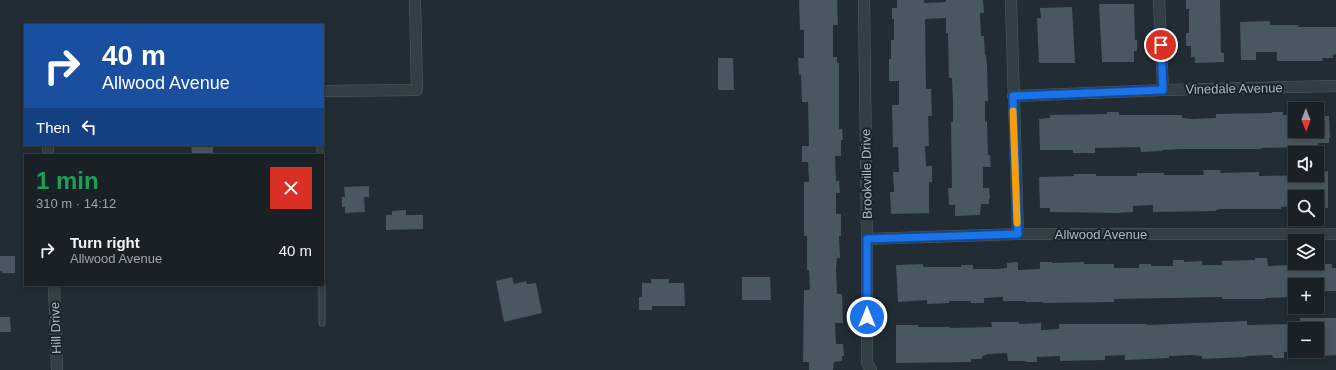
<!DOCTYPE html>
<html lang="en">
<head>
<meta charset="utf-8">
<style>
  body { margin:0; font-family:Arial,sans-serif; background:#262e33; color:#f1f3f6; height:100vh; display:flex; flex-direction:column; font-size:15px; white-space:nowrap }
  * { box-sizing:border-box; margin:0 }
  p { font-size:13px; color:#9fa3a7 }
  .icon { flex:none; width:22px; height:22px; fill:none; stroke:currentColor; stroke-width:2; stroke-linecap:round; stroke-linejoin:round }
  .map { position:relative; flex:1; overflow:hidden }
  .side { position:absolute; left:24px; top:154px; width:300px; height:132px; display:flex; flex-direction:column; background:#192127; border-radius:0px; box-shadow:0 2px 6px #0003,0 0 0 1px #373e44 }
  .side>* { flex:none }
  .hud { position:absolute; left:24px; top:24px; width:300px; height:122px; border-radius:0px; box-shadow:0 2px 6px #0003,0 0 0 1px #373e44; background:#1a4fa0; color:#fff; overflow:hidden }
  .needle { width:26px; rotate:179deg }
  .controls { position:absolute; left:1288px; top:102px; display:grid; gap:8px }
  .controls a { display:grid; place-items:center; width:36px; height:36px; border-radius:0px; background:#192127; box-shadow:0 2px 6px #0003,0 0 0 1px #373e44; font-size:20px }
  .pin { position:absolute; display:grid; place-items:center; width:34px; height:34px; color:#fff; margin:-17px; border:2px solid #fff; border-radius:50%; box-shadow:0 1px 4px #0007 }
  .me { position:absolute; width:44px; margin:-22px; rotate:0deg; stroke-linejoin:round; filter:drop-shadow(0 0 3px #0008) }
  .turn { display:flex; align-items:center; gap:14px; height:84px; padding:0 12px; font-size:18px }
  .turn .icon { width:52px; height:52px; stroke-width:2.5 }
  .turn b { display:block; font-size:28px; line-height:34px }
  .then { display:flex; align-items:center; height:38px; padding:0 12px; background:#0003; gap:8px; font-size:15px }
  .round { display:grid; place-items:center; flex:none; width:42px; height:42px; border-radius:0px; background:#262e33 }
  .headline { display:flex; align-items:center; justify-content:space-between; height:68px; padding:0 12px }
  h1 { font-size:24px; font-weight:800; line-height:30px; color:#1e9e55 }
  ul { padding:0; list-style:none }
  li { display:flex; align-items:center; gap:12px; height:56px; padding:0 12px }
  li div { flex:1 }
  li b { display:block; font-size:15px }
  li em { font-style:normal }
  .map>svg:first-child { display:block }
</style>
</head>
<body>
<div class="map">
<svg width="1336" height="370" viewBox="0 0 1336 370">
  <rect width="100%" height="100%" fill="#212c34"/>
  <path fill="#495760" d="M 799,0 L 837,0 L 838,25 L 833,25 L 833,57 L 837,57 L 837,63 L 839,63 L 839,129 L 842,129 L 843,140 L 841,140 L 841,156 L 835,156 L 836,181 L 839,181 L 840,193 L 836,193 L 836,214 L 841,214 L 841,236 L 839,236 L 840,258 L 837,258 L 836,269 L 837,294 L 842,294 L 843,323 L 835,323 L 836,344 L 843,344 L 844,356 L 842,356 L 842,361 L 834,362 L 833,370 L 809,370 L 809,362 L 803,362 L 804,290 L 810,290 L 809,270 L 807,270 L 807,236 L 804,236 L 804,182 L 809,182 L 808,162 L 802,162 L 802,146 L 809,146 L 808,102 L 802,102 L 801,75 L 799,75 L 798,58 L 804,58 L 804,30 L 800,30 Z
    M 897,0 L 924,0 L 924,3 L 946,2 L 946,0 L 983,0 L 984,13 L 980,13 L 981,36 L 984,36 L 985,55 L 986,55 L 987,66 L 988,101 L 985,101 L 985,122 L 987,121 L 988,155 L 990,155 L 991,167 L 983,167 L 983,188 L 989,188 L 990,199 L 989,199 L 989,204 L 981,204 L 980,215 L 955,216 L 955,205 L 949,205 L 948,188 L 952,188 L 951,122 L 953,122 L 953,103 L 952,78 L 949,78 L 948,33 L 946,33 L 946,18 L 925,19 L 926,89 L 931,89 L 932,116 L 928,116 L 929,146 L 925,146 L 926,166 L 932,166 L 932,182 L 929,182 L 929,213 L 891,214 L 890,192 L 894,192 L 893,172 L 899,172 L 898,147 L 893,147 L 892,105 L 899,105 L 899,81 L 889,81 L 889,59 L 891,59 L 891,40 L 894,40 L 894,19 L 892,19 L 892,8 L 897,8 Z
    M 1186,0 L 1220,0 L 1221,53 L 1224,53 L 1224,62 L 1195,63 L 1195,57 L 1191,57 L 1191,46 L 1186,46 L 1186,33 L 1189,33 L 1189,9 L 1186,9 Z
    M 1099,4 L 1134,4 L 1135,40 L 1137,40 L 1137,51 L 1134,51 L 1134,62 L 1102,62 Z
    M 1072,7 L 1075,63 L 1039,63 L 1037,18 L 1041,18 L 1040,8 Z
    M 1270,21 L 1270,25 L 1298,25 L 1299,27 L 1336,27 L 1336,54 L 1333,55 L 1333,58 L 1322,58 L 1323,61 L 1277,61 L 1277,52 L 1256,52 L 1256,60 L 1241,60 L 1240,22 Z
    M 718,58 L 733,58 L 734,90 L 718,90 Z
    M 1107,112 L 1119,112 L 1119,115 L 1182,115 L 1182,118 L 1192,119 L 1216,118 L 1216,114 L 1272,113 L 1272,112 L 1283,112 L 1283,115 L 1293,115 L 1294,131 L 1317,131 L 1317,120 L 1319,120 L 1319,116 L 1329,116 L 1330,138 L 1329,138 L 1329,143 L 1318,143 L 1318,149 L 1302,150 L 1302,147 L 1261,148 L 1261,149 L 1181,149 L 1162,150 L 1162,151 L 1141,152 L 1140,147 L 1095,148 L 1095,153 L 1073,153 L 1073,150 L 1040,150 L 1039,119 L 1050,118 L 1050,115 L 1107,114 Z
    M 191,145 L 213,145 L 213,155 L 192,155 Z
    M 1203,170 L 1220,170 L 1221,173 L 1259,172 L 1259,176 L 1317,175 L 1317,171 L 1328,171 L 1328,208 L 1317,208 L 1317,197 L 1295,197 L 1295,203 L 1292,203 L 1292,206 L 1281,207 L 1281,209 L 1221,209 L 1216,210 L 1216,211 L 1153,212 L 1153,205 L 1133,206 L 1133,212 L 1116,213 L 1050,212 L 1050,208 L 1040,208 L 1039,177 L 1074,176 L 1074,174 L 1096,174 L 1096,176 L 1137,176 L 1137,173 L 1164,173 L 1164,175 L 1204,175 Z
    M 369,186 L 369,197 L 364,197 L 365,212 L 345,213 L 345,207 L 342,207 L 342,197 L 345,197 L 344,187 Z
    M 406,210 L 406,215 L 423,215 L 423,229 L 386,230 L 386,215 L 392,215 L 392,211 Z
    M 0,256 L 15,256 L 15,273 L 2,273 L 2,271 L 0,271 Z
    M 1255,258 L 1267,258 L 1268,266 L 1288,265 L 1288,263 L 1332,264 L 1332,268 L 1336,268 L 1336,291 L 1323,291 L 1322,285 L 1295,285 L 1295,297 L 1265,298 L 1265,299 L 1222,299 L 1222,297 L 1114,299 L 1114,302 L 1043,303 L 1043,302 L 1025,302 L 1025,301 L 1003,301 L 1003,297 L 984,298 L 984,303 L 971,303 L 971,301 L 949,301 L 949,303 L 927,304 L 927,300 L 898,302 L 896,265 L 923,264 L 923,267 L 961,267 L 961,265 L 973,265 L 973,269 L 996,269 L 1007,268 L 1007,263 L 1018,262 L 1018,270 L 1040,269 L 1040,262 L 1052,262 L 1052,263 L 1084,262 L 1084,264 L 1114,264 L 1114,268 L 1139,268 L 1139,264 L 1151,264 L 1151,266 L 1173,266 L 1173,260 L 1184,260 L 1184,262 L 1202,261 L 1202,265 L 1222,265 L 1222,261 L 1255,260 Z
    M 512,277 L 514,284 L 526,281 L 527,284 L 536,283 L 542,313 L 504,322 L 496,281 Z
    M 742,277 L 770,277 L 771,300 L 742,300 Z
    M 651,279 L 669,279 L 669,283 L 684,283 L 685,306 L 652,306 L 652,310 L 639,310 L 639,297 L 642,297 L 642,283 L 651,283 Z
    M 0,317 L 10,317 L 11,332 L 0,332 Z
    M 1300,318 L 1336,318 L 1336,355 L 1321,356 L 1321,329 L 1301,329 Z
    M 1247,321 L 1247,325 L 1295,324 L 1295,351 L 1284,352 L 1284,358 L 1273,358 L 1272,355 L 1246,356 L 1246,357 L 1202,359 L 1202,356 L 1192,355 L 1169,356 L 1169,358 L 1127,360 L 1125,360 L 1125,355 L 1105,356 L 1105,360 L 1060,361 L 1060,356 L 1037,357 L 1037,362 L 1026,362 L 1026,361 L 1008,361 L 1007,353 L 987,354 L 987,355 L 982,356 L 982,359 L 971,359 L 971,362 L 896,363 L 896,325 L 918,325 L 918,327 L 950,327 L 950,328 L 992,327 L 991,322 L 1019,322 L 1019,324 L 1041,323 L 1041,330 L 1059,329 L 1059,324 L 1147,324 L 1147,325 Z"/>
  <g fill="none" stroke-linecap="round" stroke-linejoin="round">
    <g stroke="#515c63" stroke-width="7">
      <path id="service" d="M 320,145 L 320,155
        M 322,285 L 322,323"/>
    </g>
    <g stroke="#515c63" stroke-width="12">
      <path id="minor" d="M 864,0 L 867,239 L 867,363 L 871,370
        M 1011,0 L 1018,234
        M 1159,0 L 1163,90
        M 323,91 L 417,90 L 415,0
        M 1013,96 L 1163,90 L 1336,86
        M 48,145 L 48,155
        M 867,239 L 1018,234 L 1336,234
        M 54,285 L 57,370"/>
    </g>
    <use href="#service" stroke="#343e45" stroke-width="5.5"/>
    <use href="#minor" stroke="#343e45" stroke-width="11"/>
  </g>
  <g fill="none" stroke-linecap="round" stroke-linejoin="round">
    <g stroke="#114b97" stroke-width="10">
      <path id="route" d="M 867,317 L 867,239 L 1018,234 L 1013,96 L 1163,90 L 1161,45"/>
    </g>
    <use href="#route" stroke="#1a73e8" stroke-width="7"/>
    <path stroke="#f59e0b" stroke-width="7" d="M 1013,111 L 1017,223"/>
  </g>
  <g text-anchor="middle" stroke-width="4" stroke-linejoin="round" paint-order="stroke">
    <g font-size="13" fill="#aeb9c2" stroke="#192329">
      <text transform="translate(1234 88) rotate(-1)" y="5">Vinedale Avenue</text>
      <text transform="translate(866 174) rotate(-91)" y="5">Brookville Drive</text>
      <text x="1101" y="239">Allwood Avenue</text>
      <text transform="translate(55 328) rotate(-92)" y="5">Hill Drive</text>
    </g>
  </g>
</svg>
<div class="controls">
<a><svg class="needle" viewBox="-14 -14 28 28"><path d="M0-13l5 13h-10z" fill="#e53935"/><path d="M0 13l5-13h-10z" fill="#9fa3a7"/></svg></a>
<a><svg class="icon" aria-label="sound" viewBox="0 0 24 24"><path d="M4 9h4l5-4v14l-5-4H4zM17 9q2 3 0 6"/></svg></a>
<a><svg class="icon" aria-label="search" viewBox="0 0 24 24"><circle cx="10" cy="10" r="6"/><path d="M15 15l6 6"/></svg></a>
<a><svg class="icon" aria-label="layers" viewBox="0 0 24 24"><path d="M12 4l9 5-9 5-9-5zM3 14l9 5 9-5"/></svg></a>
<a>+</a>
<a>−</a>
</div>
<div class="pin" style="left:1161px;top:45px;background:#d93025"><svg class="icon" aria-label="arrive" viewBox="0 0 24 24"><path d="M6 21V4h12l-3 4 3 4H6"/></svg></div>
<svg class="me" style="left:867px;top:317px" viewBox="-20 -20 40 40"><circle r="17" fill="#1a73e8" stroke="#fff" stroke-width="3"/><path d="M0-11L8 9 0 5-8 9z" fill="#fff"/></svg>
<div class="hud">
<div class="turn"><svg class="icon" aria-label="right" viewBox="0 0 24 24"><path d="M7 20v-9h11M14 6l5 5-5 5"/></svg><div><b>40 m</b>Allwood Avenue</div></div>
<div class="then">Then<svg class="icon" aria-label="left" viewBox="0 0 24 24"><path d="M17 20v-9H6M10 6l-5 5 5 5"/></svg></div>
</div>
<section class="side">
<div class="headline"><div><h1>1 min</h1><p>310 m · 14:12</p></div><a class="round" style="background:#d93025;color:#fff"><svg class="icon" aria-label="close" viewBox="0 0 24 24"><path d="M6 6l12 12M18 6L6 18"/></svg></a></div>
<ul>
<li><svg class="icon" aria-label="right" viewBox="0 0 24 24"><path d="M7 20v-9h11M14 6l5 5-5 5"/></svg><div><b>Turn right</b><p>Allwood Avenue</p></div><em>40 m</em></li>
</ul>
</section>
</div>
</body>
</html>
